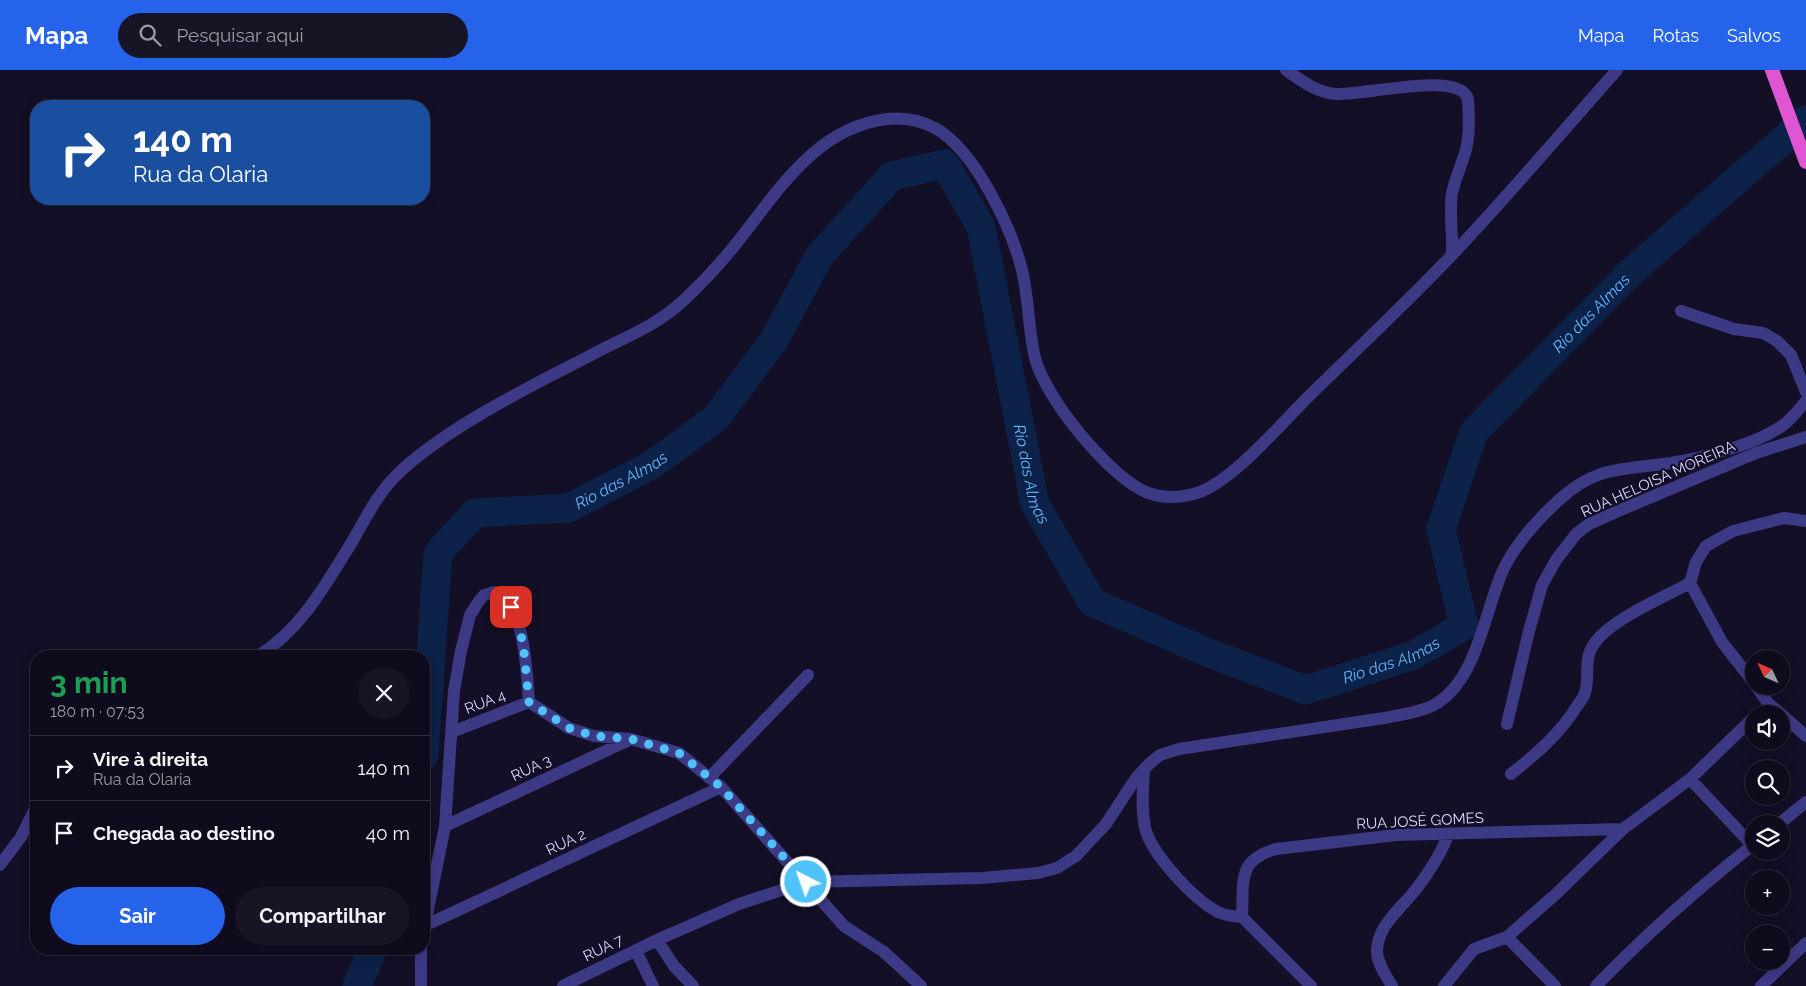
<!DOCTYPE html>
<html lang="pt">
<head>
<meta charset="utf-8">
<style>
  body { margin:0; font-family:Raleway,sans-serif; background:#171425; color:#f1f3f6; height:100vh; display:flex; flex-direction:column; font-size:19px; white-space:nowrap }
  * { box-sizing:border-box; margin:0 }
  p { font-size:16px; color:#9b9ba3 }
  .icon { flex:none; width:28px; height:28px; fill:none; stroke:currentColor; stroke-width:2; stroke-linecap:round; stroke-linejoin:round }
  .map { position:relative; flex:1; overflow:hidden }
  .details { position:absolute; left:30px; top:580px; width:400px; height:305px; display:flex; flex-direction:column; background:#0e0b1c; border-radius:20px; box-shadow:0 2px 12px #0003,0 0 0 1px #2e2b3b }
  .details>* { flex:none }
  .hud { position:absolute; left:30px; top:30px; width:400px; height:105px; border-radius:20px; box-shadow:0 2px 12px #0003,0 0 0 1px #2e2b3b; background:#1a4fa0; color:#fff; overflow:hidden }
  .needle { width:32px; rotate:314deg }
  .fabs { position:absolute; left:1745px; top:580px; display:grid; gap:10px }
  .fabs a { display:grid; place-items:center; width:45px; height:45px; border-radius:50%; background:#0e0b1c; box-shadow:0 2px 12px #0003,0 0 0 1px #2e2b3b; font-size:25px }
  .pin { position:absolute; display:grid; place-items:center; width:42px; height:42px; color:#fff; margin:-21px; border-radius:10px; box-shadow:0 2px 8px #0006 }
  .me { position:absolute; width:55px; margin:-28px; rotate:319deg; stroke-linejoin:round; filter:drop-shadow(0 0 4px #0008) }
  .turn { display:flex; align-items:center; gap:18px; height:105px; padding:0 20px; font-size:22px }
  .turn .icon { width:65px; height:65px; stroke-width:2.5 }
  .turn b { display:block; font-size:35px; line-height:42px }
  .round { display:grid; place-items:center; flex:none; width:52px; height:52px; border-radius:26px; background:#171425 }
  .overview { display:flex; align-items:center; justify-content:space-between; height:85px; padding:0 20px }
  h1 { font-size:30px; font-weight:700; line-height:38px; color:#1e9e55 }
  .cta { display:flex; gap:10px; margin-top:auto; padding:10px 20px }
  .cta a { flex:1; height:58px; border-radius:30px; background:#2563eb; color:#fff; font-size:20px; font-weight:700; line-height:58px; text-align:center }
  .cta a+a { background:#171425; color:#f1f3f6 }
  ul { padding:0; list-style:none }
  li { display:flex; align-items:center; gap:15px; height:65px; padding:0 20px; border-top:1px solid #2e2b3b }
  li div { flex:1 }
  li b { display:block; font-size:19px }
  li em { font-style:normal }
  header { display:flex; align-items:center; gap:30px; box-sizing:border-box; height:70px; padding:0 25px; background:#2563eb; color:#fff }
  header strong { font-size:24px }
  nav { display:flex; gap:28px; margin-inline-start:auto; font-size:18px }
  .search { width:350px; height:45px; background:#171425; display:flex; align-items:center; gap:12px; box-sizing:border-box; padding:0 18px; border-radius:28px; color:#9b9ba3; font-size:19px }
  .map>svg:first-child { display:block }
</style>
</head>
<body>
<header>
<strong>Mapa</strong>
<div class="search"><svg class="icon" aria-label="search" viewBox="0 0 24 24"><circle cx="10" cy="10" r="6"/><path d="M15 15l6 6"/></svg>Pesquisar aqui</div>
<nav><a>Mapa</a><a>Rotas</a><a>Salvos</a></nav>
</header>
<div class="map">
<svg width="1806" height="916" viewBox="0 0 1806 916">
  <rect width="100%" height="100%" fill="#130f26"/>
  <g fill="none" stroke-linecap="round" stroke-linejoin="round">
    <g stroke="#0c2248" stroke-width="29">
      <path id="s1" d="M 424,685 L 438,483 L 475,443 L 569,438 L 653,394 L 716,348 L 774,270 L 820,185 L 892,106 L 945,94 L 981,157 L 1035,434 L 1092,532 L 1204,581 L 1306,620 L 1414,585 L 1464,556 L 1441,459 L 1474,362 L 1631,202 L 1806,50"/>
      <path d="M 357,916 L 373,879"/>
    </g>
    <path stroke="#3d3a85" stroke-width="12" d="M 1286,0 C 1302,11 1317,23 1337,24 C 1368,25 1463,0 1468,30 C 1469,47 1470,66 1465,83 C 1461,96 1455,110 1452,123 C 1449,141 1453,166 1452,184
      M 1681,241 L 1734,259 L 1763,263 L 1777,271 L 1791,285 L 1806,322
      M 1690,513 L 1722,572 L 1754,613
      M 258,586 C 301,560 326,514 352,472 C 367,446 379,420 403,399 C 454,353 537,313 599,281 C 630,265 657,255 684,230 C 700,215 717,197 731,180 C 775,127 812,58 887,49 C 904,47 920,50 935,58 C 975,80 1011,157 1022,200 C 1029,229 1028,259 1035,288 C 1045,328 1110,408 1148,423 C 1165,429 1180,428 1197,423 C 1232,412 1282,353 1309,326 C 1357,279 1405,234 1451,186 C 1508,126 1562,62 1617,0
      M 1756,616 L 1768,633 L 1781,644
      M 1781,644 L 1806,666
      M 1507,654 L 1529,561 L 1542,515 L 1556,490 L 1576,464 L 1589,454 L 1623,439 L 1756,383 L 1806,367
      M 452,662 L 529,632
      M 1144,700 C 1143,718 1141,739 1145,757 C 1150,783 1193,828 1216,841 C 1224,846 1233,846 1242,847 L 1311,916
      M 1511,704 C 1536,684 1560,664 1577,636 C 1580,632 1584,627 1585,623 C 1590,607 1583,589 1594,574 C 1610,550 1664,527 1690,513 L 1696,492 L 1706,476 L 1733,461 L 1784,448 L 1806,451
      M 709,708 L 808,605
      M 1690,709 L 1752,775
      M 1779,754 L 1806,732
      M 445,756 L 629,670
      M 0,795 L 21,767 L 36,737
      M 1242,847 C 1244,813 1236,790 1276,779 L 1396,765 L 1623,759
      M 424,856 L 721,717
      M 424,859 L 445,756 L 454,621 L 461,581 L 470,545 L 479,531 L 484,525 L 494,522 C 525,531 527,605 529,632 L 569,658 L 594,666 L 631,669 L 679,683 L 721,717 L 844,856 L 884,882 L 921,916
      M 1507,867 L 1555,916
      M 657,870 L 674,896 L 693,916
      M 636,881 L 653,916
      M 421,916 L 421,879
      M 563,916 L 657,870 L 739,834 L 806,812 L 982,808 L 1038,803 L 1057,798 L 1076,786 L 1106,754 L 1136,708 L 1150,693 L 1160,685 L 1179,679 L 1384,648 C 1400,645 1417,643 1432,636 C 1478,613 1484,540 1504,498 C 1517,472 1537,450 1559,430 C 1597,395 1624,400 1671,393 C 1705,387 1754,375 1782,356 C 1791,350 1799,339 1806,331
      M 1392,916 C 1386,906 1377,893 1377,881 C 1377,855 1403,837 1417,818 C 1429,802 1441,784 1448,765
      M 1444,916 L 1474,879 L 1507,867 L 1556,824 L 1623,759 L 1690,709 L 1754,647
      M 1596,916 C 1647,863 1696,820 1754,774
      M 1761,916 L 1806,873"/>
    <path stroke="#e055d1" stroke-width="14" d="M 1772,0 L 1806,92"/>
  </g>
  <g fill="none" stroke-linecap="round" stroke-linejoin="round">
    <path stroke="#4fc3f7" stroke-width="9" stroke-dasharray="0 16.2" d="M 511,537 L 523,572 L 529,632 L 569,658 L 594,666 L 631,669 L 679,683 L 721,717 L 806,812"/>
  </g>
  <g text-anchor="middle" stroke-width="4.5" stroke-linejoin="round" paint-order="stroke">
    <g font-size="15" fill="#d9d4ff" stroke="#130f26">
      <text transform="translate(1658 409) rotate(-24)" y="5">RUA HELOISA MOREIRA</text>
      <text transform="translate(485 632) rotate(-21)" y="5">RUA 4</text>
      <text transform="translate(531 698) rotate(-25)" y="5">RUA 3</text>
      <text transform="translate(1420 751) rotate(-3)" y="5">RUA JOSÉ GOMES</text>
      <text transform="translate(566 772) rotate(-25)" y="5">RUA 2</text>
      <text transform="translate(603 878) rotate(-26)" y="5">RUA 7</text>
    </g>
    <g font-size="16" font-style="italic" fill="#62b6ff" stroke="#130f26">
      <text dy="6" stroke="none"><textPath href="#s1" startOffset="2119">Rio das Almas</textPath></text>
      <text dy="6" stroke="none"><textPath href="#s1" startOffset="1204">Rio das Almas</textPath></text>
      <text dy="6" stroke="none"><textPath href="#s1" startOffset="410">Rio das Almas</textPath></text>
      <text dy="6" stroke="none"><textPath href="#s1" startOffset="1669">Rio das Almas</textPath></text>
    </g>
  </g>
</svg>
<div class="fabs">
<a><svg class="needle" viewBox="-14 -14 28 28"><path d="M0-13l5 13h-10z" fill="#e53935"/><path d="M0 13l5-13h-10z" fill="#9b9ba3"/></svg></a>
<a><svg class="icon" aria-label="sound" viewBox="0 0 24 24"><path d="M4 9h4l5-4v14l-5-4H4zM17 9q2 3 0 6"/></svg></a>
<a><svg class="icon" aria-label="search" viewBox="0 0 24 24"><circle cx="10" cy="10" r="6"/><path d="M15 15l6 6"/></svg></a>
<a><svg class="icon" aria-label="layers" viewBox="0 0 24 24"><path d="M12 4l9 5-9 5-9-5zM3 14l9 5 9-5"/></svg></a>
<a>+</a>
<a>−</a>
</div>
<div class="pin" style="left:511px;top:537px;background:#d93025"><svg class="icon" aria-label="arrive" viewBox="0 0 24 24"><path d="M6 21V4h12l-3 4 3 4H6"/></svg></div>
<svg class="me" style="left:806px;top:812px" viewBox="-20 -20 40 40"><circle r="17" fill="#4fc3f7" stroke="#fff" stroke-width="3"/><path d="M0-11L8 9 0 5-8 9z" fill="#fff"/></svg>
<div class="hud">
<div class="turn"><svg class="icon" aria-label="right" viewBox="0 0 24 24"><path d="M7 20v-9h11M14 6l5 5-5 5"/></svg><div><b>140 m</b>Rua da Olaria</div></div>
</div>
<section class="details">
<div class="overview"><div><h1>3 min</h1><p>180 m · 07:53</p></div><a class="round"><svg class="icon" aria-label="close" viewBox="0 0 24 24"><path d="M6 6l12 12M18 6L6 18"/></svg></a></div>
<ul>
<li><svg class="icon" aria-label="right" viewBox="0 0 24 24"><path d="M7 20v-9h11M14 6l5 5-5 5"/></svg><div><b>Vire à direita</b><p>Rua da Olaria</p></div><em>140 m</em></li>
<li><svg class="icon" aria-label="arrive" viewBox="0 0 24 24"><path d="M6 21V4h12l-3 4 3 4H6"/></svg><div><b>Chegada ao destino</b></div><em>40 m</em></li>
</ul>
<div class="cta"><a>Sair</a><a>Compartilhar</a></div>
</section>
</div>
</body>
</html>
